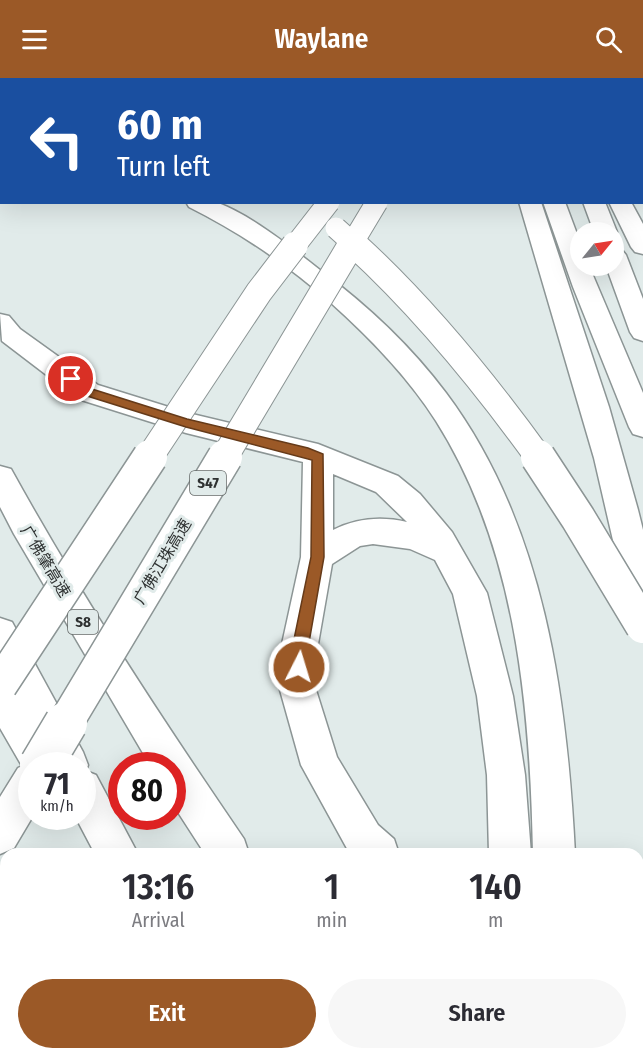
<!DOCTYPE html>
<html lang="en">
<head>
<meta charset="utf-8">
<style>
  body { margin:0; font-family:"Fira Sans Condensed","Noto Sans SC",sans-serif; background:#f7f7f7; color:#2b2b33; height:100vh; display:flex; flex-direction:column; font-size:22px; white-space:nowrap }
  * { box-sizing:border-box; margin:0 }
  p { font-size:20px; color:#7c7c81 }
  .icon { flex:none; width:33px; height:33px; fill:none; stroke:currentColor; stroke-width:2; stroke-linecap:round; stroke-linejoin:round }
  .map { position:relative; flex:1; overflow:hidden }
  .drawer { position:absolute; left:0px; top:770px; width:644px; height:212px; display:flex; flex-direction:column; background:#fff; border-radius:18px 18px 0 0; box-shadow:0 6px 24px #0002 }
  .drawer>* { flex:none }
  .top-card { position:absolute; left:0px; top:0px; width:644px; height:126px; box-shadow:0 6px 24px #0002; background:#1a4fa0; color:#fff; overflow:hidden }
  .needle { width:39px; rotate:60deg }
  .controls { position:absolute; left:570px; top:144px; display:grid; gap:12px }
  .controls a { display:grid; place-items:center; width:54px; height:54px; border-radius:50%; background:#fff; box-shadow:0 6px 24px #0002; font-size:30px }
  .speed { position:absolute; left:18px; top:674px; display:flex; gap:12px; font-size:30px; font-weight:700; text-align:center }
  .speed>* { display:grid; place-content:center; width:78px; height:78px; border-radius:50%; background:#fff; box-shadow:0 6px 24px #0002; line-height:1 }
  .speed small { font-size:15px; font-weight:400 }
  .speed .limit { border:9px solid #d22; background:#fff; color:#111 }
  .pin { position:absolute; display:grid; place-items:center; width:51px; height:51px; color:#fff; margin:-26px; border:3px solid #fff; border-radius:50%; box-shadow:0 2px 6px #0007 }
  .me { position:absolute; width:66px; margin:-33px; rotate:5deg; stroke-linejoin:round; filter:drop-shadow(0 0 4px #0008) }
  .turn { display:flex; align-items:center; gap:21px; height:126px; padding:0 18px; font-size:27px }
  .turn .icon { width:78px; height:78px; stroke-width:2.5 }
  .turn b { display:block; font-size:42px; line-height:51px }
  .eta { display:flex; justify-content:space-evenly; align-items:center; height:102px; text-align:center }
  .eta b { font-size:36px; font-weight:600; line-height:42px }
  .action { display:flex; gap:12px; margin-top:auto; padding:12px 18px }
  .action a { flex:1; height:69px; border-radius:36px; background:#9b5927; color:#fff; font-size:24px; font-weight:600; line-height:69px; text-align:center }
  .action a+a { background:#f7f7f7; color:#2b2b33 }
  header { display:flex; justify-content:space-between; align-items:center; height:78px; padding:0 18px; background:#9b5927; color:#fff; font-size:27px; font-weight:600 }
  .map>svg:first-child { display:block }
</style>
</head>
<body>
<header><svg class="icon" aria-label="menu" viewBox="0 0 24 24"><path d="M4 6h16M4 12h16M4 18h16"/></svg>Waylane<svg class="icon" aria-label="search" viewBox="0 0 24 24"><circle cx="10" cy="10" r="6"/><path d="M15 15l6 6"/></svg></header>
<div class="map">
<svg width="643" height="980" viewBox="0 0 643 980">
  <rect width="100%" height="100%" fill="#e1ebea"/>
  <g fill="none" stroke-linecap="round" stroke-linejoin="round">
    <g stroke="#8c9595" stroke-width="3">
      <path id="tertiary" d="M 577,0 L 595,0 L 596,2 L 577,2 Z
        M 609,124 L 631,124 L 643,146 L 643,176 L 635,174 L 631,169 Z"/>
    </g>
    <g stroke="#8c9595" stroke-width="3">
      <path id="trunk" d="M 285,0 L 307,0 L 284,2 Z
        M 545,0 L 563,0 L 563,2 L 545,2 Z
        M 0,1 L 2,2 L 2,14 L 0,13 Z
        M 0,37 L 2,37 L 0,51 Z
        M 583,124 L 605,124 L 617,154 L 614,159 L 614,154 L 594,154 Z
        M 614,170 L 622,172 L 626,177 L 643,221 L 643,263 L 634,260 L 630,254 L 606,188 L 614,188 Z
        M 0,236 L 9,238 L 20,251 L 98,307 L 188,335 L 318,366 L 398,398 L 420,416 L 452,454 L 487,515 L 513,618 L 525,697 L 531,776 L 489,776 L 487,697 L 477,618 L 453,516 L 435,482 L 410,471 L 373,466 L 360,468 L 332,486 L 318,566 L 316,612 L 337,679 L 378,747 L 394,761 L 399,776 L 350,776 L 301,687 L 280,612 L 282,566 L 301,479 L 303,384 L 186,355 L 78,321 L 2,263 ZM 333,396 L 376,414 L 407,444 C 381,438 357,440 333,452 Z
        M 638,880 L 643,881 L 643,925 L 638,924 Z
        M 473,975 L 519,975 L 519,980 L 471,980 Z"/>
    </g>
    <g stroke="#8c9595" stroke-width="3">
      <path id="motorway" d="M 359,0 L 378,0 L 358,2 Z
        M 416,0 L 434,0 L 415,2 Z
        M 444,0 L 462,0 L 443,2 Z
        M 500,0 L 518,0 L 518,2 L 500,2 Z
        M 0,45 L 2,45 L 2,58 L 0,58 Z
        M 0,71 L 2,71 L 0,84 Z
        M 186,124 C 196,124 209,122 218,125 C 251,137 292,170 320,192 C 367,227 411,268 446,315 C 544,446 567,617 575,776 L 533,776 C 530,629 517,471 436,343 C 408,299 370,260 331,225 C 288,187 241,155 189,129 Z
        M 519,124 L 541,124 L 609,329 L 638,432 L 643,452 L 643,552 L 631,547 L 626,537 L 618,484 L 594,380 Z
        M 543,124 L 565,124 L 580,164 L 580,188 L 589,188 L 643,315 L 643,359 L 633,356 L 629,349 L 573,209 Z
        M 0,388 L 11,391 C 81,518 162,641 244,761 L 249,776 L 205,776 L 172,725 L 172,687 L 150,687 L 14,456 L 0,429 Z
        M 0,540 L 12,544 L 83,674 L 88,687 L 86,693 L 96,697 L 138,776 L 95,776 L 75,738 L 82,738 L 82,687 L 32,687 L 33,738 L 14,770 L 0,776 L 0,719 L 18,690 L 22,688 L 0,650 L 0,599 L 6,601 L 0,590 Z
        M 200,975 L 247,975 L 250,980 L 202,980 Z
        M 335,975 L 382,975 L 385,980 L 337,980 Z
        M 521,975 L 567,975 L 567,980 L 519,980 Z"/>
    </g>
    <use href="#tertiary" fill="#fff" fill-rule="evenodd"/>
    <use href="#trunk" fill="#fff" fill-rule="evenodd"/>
    <use href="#motorway" fill="#fff" fill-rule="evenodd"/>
    <g stroke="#8c9595" stroke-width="23" stroke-linecap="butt">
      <path id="motorway-bridge-far3" d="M 336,150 L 357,169
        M 294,169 L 329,124
        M 350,169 L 377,124"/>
    </g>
    <g stroke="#8c9595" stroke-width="28" stroke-linecap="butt">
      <path id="motorway-bridge-far2" d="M 355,167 C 425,231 484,304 539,380
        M 149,380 L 259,214 L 295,167
        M 224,380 L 351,167"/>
    </g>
    <g stroke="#8c9595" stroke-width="37" stroke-linecap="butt">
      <path id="motorway-bridge-far1" d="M 538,379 L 578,440 L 643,548
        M 0,607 L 150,379
        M 65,646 L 225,379"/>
    </g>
    <g stroke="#8c9595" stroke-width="45" stroke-linecap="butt">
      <path id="motorway-bridge" d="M 41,687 L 66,645"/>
    </g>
    <use href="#motorway-bridge-far3" stroke="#fff" stroke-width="21"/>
    <use href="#motorway-bridge-far2" stroke="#fff" stroke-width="26"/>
    <use href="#motorway-bridge-far1" stroke="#fff" stroke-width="34"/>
    <use href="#motorway-bridge" stroke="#fff" stroke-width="42"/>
  </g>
  <path fill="#9b5927" stroke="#653a19" stroke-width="1.5" d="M 71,297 L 92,311 L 187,341 L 308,370 L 323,376 L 324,479 L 304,593 L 299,595 L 294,593 L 292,589 L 293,566 L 311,479 L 312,382 L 186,349 L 84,317 L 67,304 L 67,298 Z"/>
  <g text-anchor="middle" stroke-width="6" stroke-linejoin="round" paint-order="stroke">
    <g fill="#e1ebea" stroke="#646968" stroke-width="1.5">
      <rect x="190" y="393" width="36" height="24" rx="4.5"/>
      <rect x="68" y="532" width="30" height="24" rx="4.5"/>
    </g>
    <g font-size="15" font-weight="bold" fill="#2e3131">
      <text x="208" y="410">S47</text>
      <text x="83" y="549">S8</text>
    </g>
    <g font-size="16" fill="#2e3131" stroke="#e1ebea">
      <text transform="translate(46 483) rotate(59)" y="6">广佛肇高速</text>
      <text transform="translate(162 483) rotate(-59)" y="6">广佛江珠高速</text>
    </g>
  </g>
</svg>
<div class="controls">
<a><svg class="needle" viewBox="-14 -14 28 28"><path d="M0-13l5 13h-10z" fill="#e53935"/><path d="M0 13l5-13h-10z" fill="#7c7c81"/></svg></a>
</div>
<div class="speed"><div>71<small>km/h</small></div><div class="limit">80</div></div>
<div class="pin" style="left:71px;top:301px;background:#d93025"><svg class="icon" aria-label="arrive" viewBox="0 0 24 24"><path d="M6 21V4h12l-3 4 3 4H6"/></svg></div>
<svg class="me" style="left:299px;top:589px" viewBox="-20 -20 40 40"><circle r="17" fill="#9b5927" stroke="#fff" stroke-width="3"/><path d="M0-11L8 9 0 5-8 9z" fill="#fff"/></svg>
<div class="top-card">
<div class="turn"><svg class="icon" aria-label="left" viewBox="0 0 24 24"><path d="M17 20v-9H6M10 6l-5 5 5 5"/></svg><div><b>60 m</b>Turn left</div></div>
</div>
<section class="drawer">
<div class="eta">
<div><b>13:16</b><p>Arrival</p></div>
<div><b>1</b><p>min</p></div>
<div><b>140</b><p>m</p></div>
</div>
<div class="action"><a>Exit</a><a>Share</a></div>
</section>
</div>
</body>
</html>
